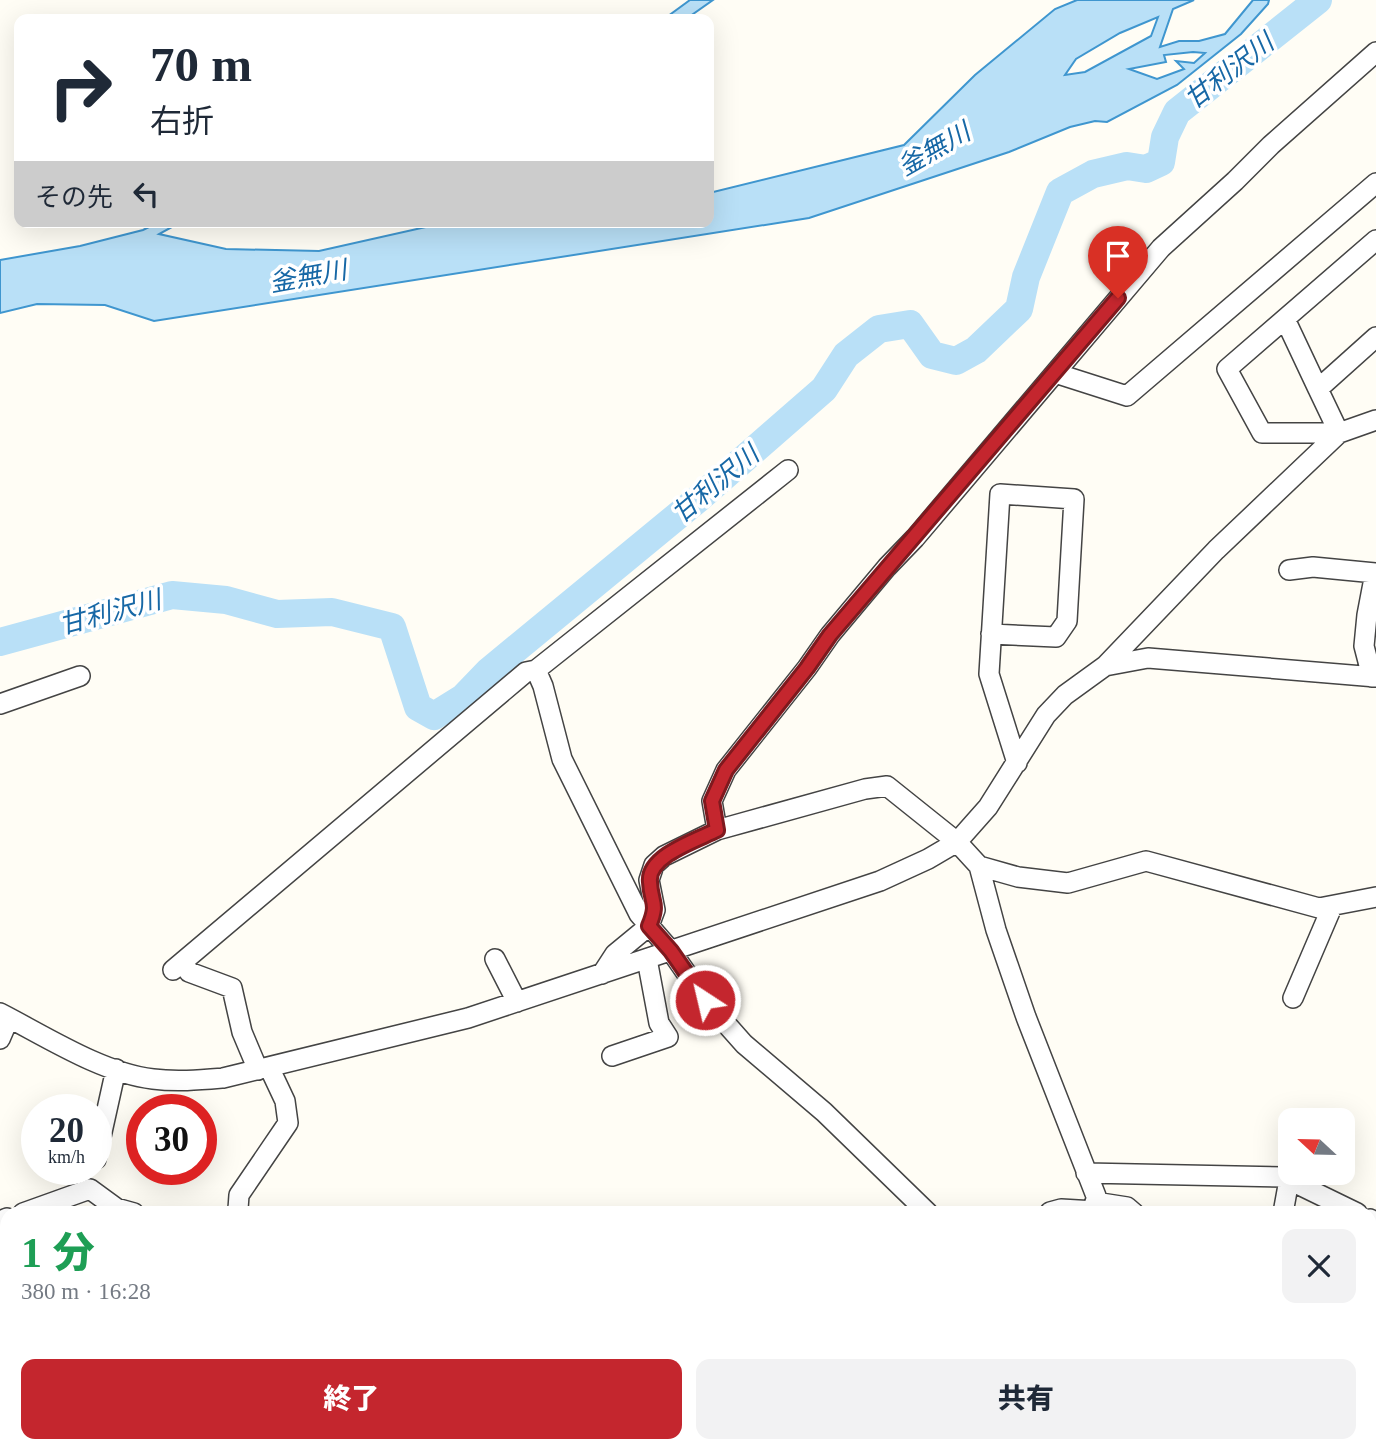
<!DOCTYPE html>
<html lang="ja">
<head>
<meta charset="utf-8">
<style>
  body { margin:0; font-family:"Times New Roman","Noto Sans JP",serif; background:#f2f2f3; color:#1f2937; height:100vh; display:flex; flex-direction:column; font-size:26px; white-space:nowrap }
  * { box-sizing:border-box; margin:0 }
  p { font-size:23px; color:#747a83 }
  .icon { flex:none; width:38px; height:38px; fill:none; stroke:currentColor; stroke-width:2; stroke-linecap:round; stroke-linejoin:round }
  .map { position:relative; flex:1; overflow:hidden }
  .drawer { position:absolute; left:0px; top:1206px; width:1377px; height:247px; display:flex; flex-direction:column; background:#fff; border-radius:21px 21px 0 0; box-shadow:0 7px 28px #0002 }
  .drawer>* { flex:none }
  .banner { position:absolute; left:14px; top:14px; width:700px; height:214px; border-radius:14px; box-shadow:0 7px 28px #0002; background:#fff; color:#1f2937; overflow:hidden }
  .needle { width:46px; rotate:292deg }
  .tools { position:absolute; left:1278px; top:1108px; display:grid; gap:14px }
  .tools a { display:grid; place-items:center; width:77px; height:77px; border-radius:14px; background:#fff; box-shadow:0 7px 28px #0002; font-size:35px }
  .speed { position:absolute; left:21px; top:1094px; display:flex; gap:14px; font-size:35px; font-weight:700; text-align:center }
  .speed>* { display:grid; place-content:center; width:91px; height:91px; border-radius:50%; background:#fff; box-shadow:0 7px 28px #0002; line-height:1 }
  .speed small { font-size:18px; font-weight:400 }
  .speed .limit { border:10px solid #d22; background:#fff; color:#111 }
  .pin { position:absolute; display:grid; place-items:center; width:60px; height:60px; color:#fff; margin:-72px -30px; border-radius:50% 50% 50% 0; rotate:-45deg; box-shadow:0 0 7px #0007 }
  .pin .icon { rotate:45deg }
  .me { position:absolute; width:77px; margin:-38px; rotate:325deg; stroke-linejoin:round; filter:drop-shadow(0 0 5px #0008) }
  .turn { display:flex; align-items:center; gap:24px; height:147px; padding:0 21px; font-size:32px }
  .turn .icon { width:91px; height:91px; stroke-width:2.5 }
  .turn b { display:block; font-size:49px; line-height:60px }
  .then { display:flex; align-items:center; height:66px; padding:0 21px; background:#0003; gap:14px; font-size:26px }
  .round { display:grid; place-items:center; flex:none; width:74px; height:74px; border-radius:14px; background:#f2f2f3 }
  .head { display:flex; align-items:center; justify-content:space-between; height:119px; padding:0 21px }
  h1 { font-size:42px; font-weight:800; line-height:52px; color:#1e9e55 }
  .action { display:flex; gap:14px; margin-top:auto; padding:14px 21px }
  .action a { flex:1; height:80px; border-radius:14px; background:#c4262e; color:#fff; font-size:28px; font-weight:800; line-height:80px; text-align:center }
  .action a+a { background:#f2f2f3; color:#1f2937 }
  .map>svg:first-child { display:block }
</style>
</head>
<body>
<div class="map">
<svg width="1376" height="1451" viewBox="0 0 1376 1451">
  <rect width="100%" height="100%" fill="#fffdf5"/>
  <path fill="#b9e0f7" stroke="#3f96cf" stroke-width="2" fill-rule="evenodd" d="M 690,0 L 713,0 L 686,19 L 664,19 Z
    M 1077,0 L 1194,0 L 1173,9 L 1160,47 L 1179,41 L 1199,41 L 1225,34 L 1253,0 L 1269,0 L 1268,4 L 1241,34 L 1177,85 L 1107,122 L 1095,121 L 1070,127 L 1009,152 L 809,218 L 154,321 L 105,305 L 37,304 L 0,313 L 0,260 L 80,246 L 143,230 L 159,222 L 181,222 L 159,234 L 226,249 L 319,251 L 448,222 L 709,222 L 709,193 L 904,145 L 975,75 L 1055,9 ZM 1158,17 L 1151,36 L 1085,72 L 1065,75 L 1076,59 L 1120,33 ZM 1193,52 L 1205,53 L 1194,63 L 1176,61 L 1184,69 L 1157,79 L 1129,69 L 1166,62 L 1164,55 Z"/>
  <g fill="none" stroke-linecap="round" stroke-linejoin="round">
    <path stroke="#b9e0f7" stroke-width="28" d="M 0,642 L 172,595 L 226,600 L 277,614 L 332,612 L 392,627 L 418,707 L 434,716 L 463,698 L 489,671 L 698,499 L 824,389 L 846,355 L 879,329 L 910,324 L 932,355 L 956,361 L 976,350 L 1019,309 L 1026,277 L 1060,192 L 1093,174 L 1127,166 L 1146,169 L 1161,162 L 1165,137 L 1177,112 L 1318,0"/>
    <g stroke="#444" stroke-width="22">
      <path id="minor" d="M 1376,240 L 1227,369 L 1262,433 L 1339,433 L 1318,389 L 1376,337
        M 1285,319 L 1318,389
        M 1055,373 L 1127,396 L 1376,183
        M 1289,570 L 1313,567 L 1375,573 L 1367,615 L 1364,646 L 1372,677
        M 991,634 L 1056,637 L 1067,621 L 1074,499 L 1000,494 L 989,674 L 1017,763
        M 1105,666 L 1216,550 L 1339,433 L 1376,420
        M 536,670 L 543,686 L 562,759 L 639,914 L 671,951 L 705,1000 L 744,1044 L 824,1112 L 928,1213
        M 0,704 L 80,676
        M 717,830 L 712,801 L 726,770 L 807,668 L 830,635 L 887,567 L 915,538 L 1161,248 L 1235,181 L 1271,145 L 1376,52
        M 979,866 L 1018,877 L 1068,883 L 1146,861 L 1319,908 L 1376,897
        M 495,959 L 517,1002
        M 183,962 L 189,972 L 232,988 L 242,1032 L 258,1070
        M 173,970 L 526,672 L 536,670 L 788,470
        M 602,974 L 615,954 L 649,926 L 655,910 L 649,880 L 654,865 L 664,856 L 717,830 L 865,789 L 887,786 L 957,842 L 979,866 L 996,930 L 1026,1017 L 1096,1196 L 1095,1213
        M 1293,998 L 1332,907
        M 0,1013 C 45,1036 102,1073 153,1079 C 176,1082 199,1080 223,1078 L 468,1018 L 880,881 L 928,859 L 957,842 L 988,807 L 1046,715 L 1065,695 L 1105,666 L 1148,658 L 1376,677
        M 0,1039 L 9,1018
        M 612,1056 L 668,1037 L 659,1023 L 647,959
        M 96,1159 L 116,1069
        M 1086,1173 L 1283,1177 L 1357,1213
        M 90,1189 L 116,1208 L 134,1213
        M 1095,1202 L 1127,1207 L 1134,1213
        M 1050,1212 L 1061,1209 L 1095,1211
        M 23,1213 L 90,1189
        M 235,1213 L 238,1209 L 239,1195 L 288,1123 L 285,1101 L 269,1067
        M 1283,1213 L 1289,1180
        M 1370,1219 L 1376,1222
        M 0,1221 L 7,1218
        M 138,1446 L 140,1451
        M 558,1446 L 588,1451
        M 838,1446 L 841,1451
        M 1076,1446 L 1081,1451
        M 1149,1446 L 1151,1451
        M 1330,1446 L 1338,1451
        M 316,1451 L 317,1446
        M 498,1451 L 501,1446
        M 624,1451 L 641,1446"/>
    </g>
    <use href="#minor" stroke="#fff" stroke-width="19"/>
  </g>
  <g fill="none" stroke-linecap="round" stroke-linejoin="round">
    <g stroke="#7f191e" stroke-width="18">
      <path id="route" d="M 705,1000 L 671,951 L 649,926 C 659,902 651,904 650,882 C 647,856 697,840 717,830 L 712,801 L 726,770 L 807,668 L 830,635 L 1118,298"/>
    </g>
    <use href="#route" stroke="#c4262e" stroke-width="12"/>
  </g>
  <g text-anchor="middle" stroke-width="7" stroke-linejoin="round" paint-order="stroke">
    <g font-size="26" font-style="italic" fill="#1768a6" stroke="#fff">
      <text transform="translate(1229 71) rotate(-38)" y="9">甘利沢川</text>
      <text transform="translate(934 149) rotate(-30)" y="9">釜無川</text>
      <text transform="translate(308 276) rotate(-10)" y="9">釜無川</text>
      <text transform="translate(715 484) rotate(-40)" y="9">甘利沢川</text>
      <text transform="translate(110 612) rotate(-15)" y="9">甘利沢川</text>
    </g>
  </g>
</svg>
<div class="tools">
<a><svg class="needle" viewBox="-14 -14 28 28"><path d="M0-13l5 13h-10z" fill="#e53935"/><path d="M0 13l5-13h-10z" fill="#747a83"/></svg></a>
</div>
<div class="speed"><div>20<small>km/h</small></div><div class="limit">30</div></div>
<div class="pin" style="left:1118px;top:298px;background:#d93025"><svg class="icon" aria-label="arrive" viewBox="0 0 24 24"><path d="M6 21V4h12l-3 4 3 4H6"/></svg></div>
<svg class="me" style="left:705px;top:1000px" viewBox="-20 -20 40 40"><circle r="17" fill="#c4262e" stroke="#fff" stroke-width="3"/><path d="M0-11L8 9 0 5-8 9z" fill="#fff"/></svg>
<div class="banner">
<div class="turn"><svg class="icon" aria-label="right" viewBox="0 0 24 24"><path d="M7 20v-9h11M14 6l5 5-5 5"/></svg><div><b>70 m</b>右折</div></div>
<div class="then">その先<svg class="icon" aria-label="left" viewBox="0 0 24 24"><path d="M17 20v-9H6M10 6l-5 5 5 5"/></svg></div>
</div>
<section class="drawer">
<div class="head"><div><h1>1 分</h1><p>380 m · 16:28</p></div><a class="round"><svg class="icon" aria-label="close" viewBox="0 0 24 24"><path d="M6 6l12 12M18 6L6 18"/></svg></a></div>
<div class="action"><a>終了</a><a>共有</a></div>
</section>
</div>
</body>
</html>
